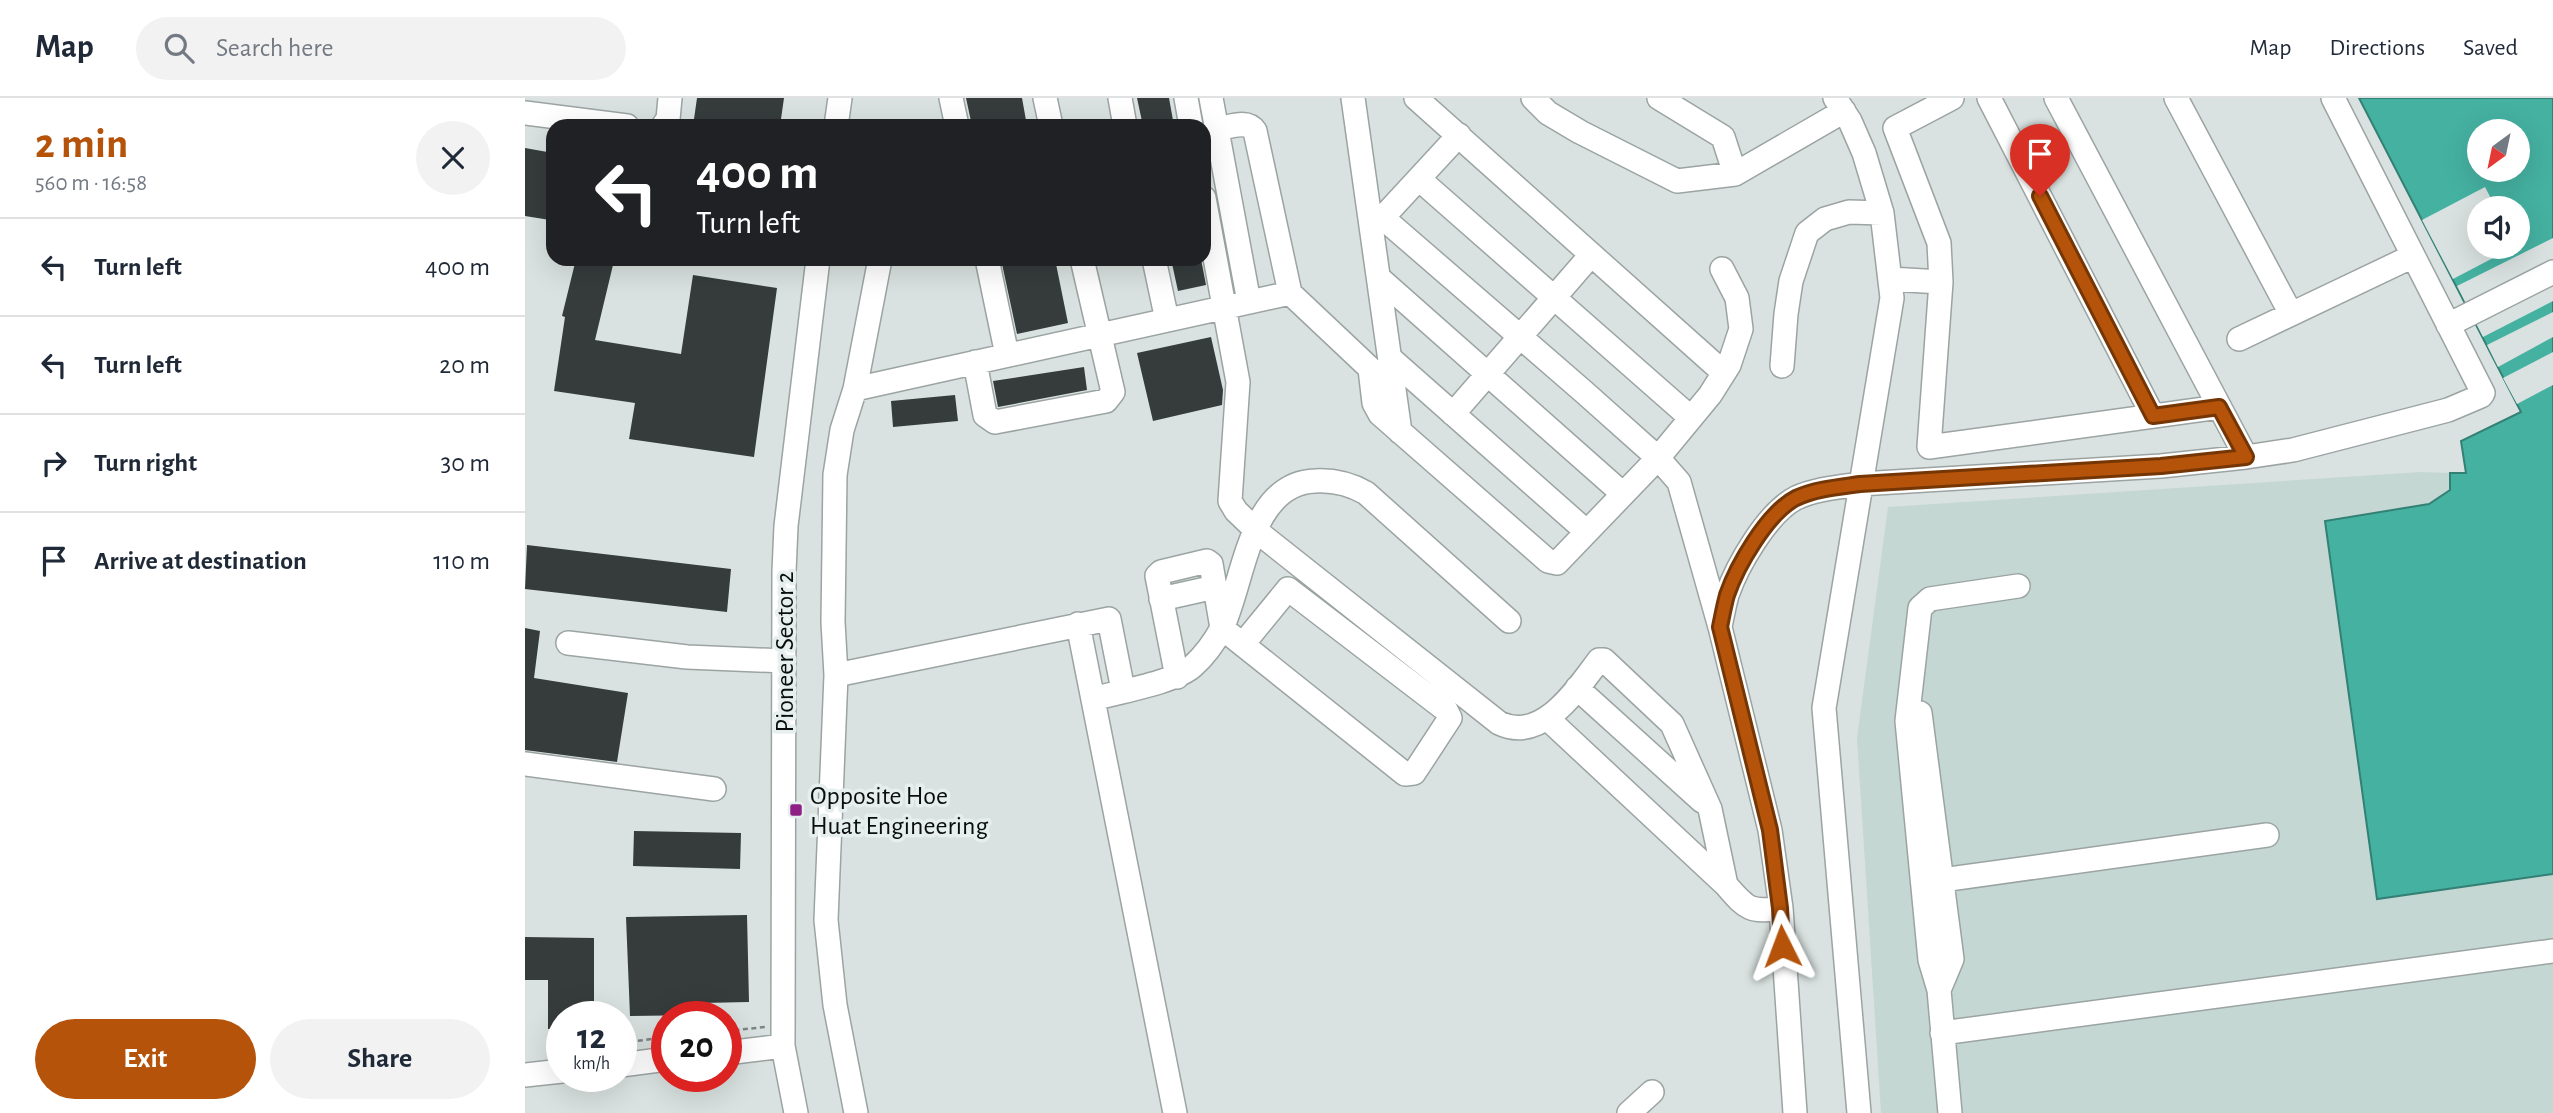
<!DOCTYPE html>
<html lang="en">
<head>
<meta charset="utf-8">
<style>
  body { margin:0; font-family:"Alegreya Sans",sans-serif; background:#f2f2f3; color:#1f2937; height:100vh; display:flex; flex-direction:column; font-size:26px; white-space:nowrap }
  * { box-sizing:border-box; margin:0 }
  p { font-size:23px; color:#747a83 }
  .icon { flex:none; width:38px; height:38px; fill:none; stroke:currentColor; stroke-width:2; stroke-linecap:round; stroke-linejoin:round }
  .map { position:relative; flex:1; overflow:hidden }
  .sheet { display:flex; flex-direction:column; background:#fff; width:525px }
  .sheet>* { flex:none }
  .top-card { position:absolute; left:21px; top:21px; width:665px; height:147px; border-radius:21px; box-shadow:0 7px 28px #0002; background:#202124; color:#fff; overflow:hidden }
  .needle { width:46px; rotate:213deg }
  .fabs { position:absolute; left:1942px; top:21px; display:grid; gap:14px }
  .fabs a { display:grid; place-items:center; width:63px; height:63px; border-radius:50%; background:#fff; box-shadow:0 7px 28px #0002; font-size:35px }
  .speed { position:absolute; left:21px; top:903px; display:flex; gap:14px; font-size:35px; font-weight:700; text-align:center }
  .speed>* { display:grid; place-content:center; width:91px; height:91px; border-radius:50%; background:#fff; box-shadow:0 7px 28px #0002; line-height:1 }
  .speed small { font-size:18px; font-weight:400 }
  .speed .limit { border:10px solid #d22; background:#fff; color:#111 }
  .pin { position:absolute; display:grid; place-items:center; width:60px; height:60px; color:#fff; margin:-72px -30px; border-radius:50% 50% 50% 0; rotate:-45deg; box-shadow:0 0 7px #0007 }
  .pin .icon { rotate:45deg }
  .me { position:absolute; width:77px; margin:-38px; rotate:357deg; stroke-linejoin:round; filter:drop-shadow(0 0 5px #0008) }
  .turn { display:flex; align-items:center; gap:24px; height:147px; padding:0 35px; font-size:32px }
  .turn .icon { width:91px; height:91px; stroke-width:2.5 }
  .turn b { display:block; font-size:49px; line-height:60px }
  .round { display:grid; place-items:center; flex:none; width:74px; height:74px; border-radius:37px; background:#f2f2f3 }
  .overview { display:flex; align-items:center; justify-content:space-between; height:119px; padding:0 35px }
  h1 { font-size:42px; font-weight:700; line-height:52px; color:#b45309 }
  .button { display:flex; gap:14px; margin-top:auto; padding:14px 35px }
  .button a { flex:1; height:80px; border-radius:42px; background:#b45309; color:#fff; font-size:28px; font-weight:700; line-height:80px; text-align:center }
  .button a+a { background:#f2f2f3; color:#1f2937 }
  ul { padding:0; list-style:none }
  li { display:flex; align-items:center; gap:21px; height:98px; padding:0 35px; border-top:2px solid #e0e1e3 }
  li div { flex:1 }
  li b { display:block; font-size:26px }
  li em { font-style:normal }
  header { display:flex; align-items:center; gap:42px; box-sizing:border-box; height:98px; padding:0 35px; background:#fff; border-bottom:2px solid #e0e1e3 }
  header strong { font-size:33px }
  nav { display:flex; gap:38px; margin-inline-start:auto; font-size:24px }
  .search { width:490px; height:63px; background:#f2f2f3; display:flex; align-items:center; gap:18px; box-sizing:border-box; padding:0 24px; border-radius:38px; color:#747a83; font-size:26px }
  main { display:flex; flex:1; min-height:0 }
  .map>svg:first-child { display:block }
</style>
</head>
<body>
<header>
<strong>Map</strong>
<div class="search"><svg class="icon" aria-label="search" viewBox="0 0 24 24"><circle cx="10" cy="10" r="6"/><path d="M15 15l6 6"/></svg>Search here</div>
<nav><a>Map</a><a>Directions</a><a>Saved</a></nav>
</header>
<main>
<section class="sheet">
<div class="overview"><div><h1>2 min</h1><p>560 m · 16:58</p></div><a class="round"><svg class="icon" aria-label="close" viewBox="0 0 24 24"><path d="M6 6l12 12M18 6L6 18"/></svg></a></div>
<ul>
<li><svg class="icon" aria-label="left" viewBox="0 0 24 24"><path d="M17 20v-9H6M10 6l-5 5 5 5"/></svg><div><b>Turn left</b></div><em>400 m</em></li>
<li><svg class="icon" aria-label="left" viewBox="0 0 24 24"><path d="M17 20v-9H6M10 6l-5 5 5 5"/></svg><div><b>Turn left</b></div><em>20 m</em></li>
<li><svg class="icon" aria-label="right" viewBox="0 0 24 24"><path d="M7 20v-9h11M14 6l5 5-5 5"/></svg><div><b>Turn right</b></div><em>30 m</em></li>
<li><svg class="icon" aria-label="arrive" viewBox="0 0 24 24"><path d="M6 21V4h12l-3 4 3 4H6"/></svg><div><b>Arrive at destination</b></div><em>110 m</em></li>
</ul>
<div class="button"><a>Exit</a><a>Share</a></div>
</section>
<div class="map">
<svg width="2028" height="1015" viewBox="0 0 2028 1015">
  <rect width="100%" height="100%" fill="#d9e2e0"/>
  <path fill="#c4d7d3" d="M 1896,374 L 1925,375 L 1925,392 L 1904,406 L 1800,424 L 1852,801 L 2028,776 L 2028,1015 L 1356,1015 L 1332,640 L 1363,409 Z"/>
  <path fill="#45b1a1" stroke="#338075" stroke-width="2" fill-rule="evenodd" d="M 1834,0 L 2028,0 L 2028,776 L 1852,801 L 1800,423 L 1904,406 L 1925,392 L 1925,375 L 1941,375 L 1936,343 L 1996,314 ZM 1955,33 L 1993,33 L 1993,72 L 1955,72 ZM 1955,110 L 1993,110 L 1993,149 L 1955,149 Z"/>
  <path fill="#d9e2e0" d="M 1960,89 L 1971,110 L 1955,110 L 1955,149 L 1989,149 L 1928,181 L 1897,122 Z
    M 2028,140 L 2028,203 L 1958,239 L 1932,188 Z
    M 2028,214 L 2028,239 L 1973,269 L 1962,247 Z
    M 2028,254 L 2028,287 L 1992,306 L 1978,280 Z"/>
  <path fill="#353c3b" d="M 172,0 L 259,0 L 255,28 L 168,28 Z
    M 441,0 L 497,0 L 502,28 L 447,28 Z
    M 612,0 L 644,0 L 649,28 L 618,28 Z
    M 0,50 L 28,55 L 28,98 L 25,122 L 0,118 Z
    M 51,161 L 65,161 L 88,167 L 70,242 L 156,256 L 168,177 L 252,190 L 229,359 L 104,341 L 110,305 L 29,293 L 40,219 L 37,218 Z
    M 476,161 L 530,161 L 543,225 L 492,236 Z
    M 646,161 L 676,161 L 681,187 L 653,193 Z
    M 686,239 L 698,292 L 697,307 L 628,323 L 612,255 Z
    M 559,269 L 562,292 L 473,309 L 468,283 Z
    M 430,297 L 433,323 L 368,329 L 366,303 Z
    M 2,447 L 206,471 L 202,514 L 0,491 Z
    M 0,530 L 15,533 L 9,580 L 103,595 L 92,664 L 0,652 Z
    M 109,733 L 216,735 L 215,771 L 108,768 Z
    M 222,817 L 224,904 L 177,905 L 177,917 L 105,918 L 101,819 Z
    M 0,839 L 69,840 L 69,919 L 37,919 L 37,931 L 23,931 L 23,882 L 0,882 Z"/>
  <g fill="none" stroke-linecap="round" stroke-linejoin="round">
    <g stroke="#9ba4a2" stroke-width="26">
      <path id="minor" d="M 426,0 L 432,28
        M 520,0 L 526,28
        M 595,0 L 600,28
        M 661,0 L 666,28
        M 686,0 L 724,204
        M 828,0 L 875,334
        M 891,0 L 1199,275
        M 1008,0 L 1023,15 L 1055,34 L 1152,83 L 1210,76 L 1319,13
        M 1134,0 L 1198,39 L 1210,76
        M 1310,0 L 1325,23 L 1339,55 L 1357,115 L 1367,200 L 1299,610 L 1334,1015
        M 1427,0 L 1370,30 L 1414,145 L 1416,184 L 1404,349 L 1694,309
        M 1464,0 L 1628,318
        M 1531,0 L 1721,359
        M 1651,0 L 1766,216
        M 0,15 L 102,28
        M 138,28 L 143,21 L 145,0
        M 311,28 L 315,0
        M 692,31 C 705,29 722,21 730,33 L 765,195 L 869,293
        M 894,81 L 1166,320
        M 679,100 L 713,284 L 705,403 L 711,413 L 734,435 L 974,625 C 1017,646 1052,591 1074,562 L 1079,562 L 1147,626 L 1185,711 L 1201,787
        M 858,120 L 1059,294 L 1133,360 L 1154,384 L 1195,529 L 1245,732 L 1256,810 L 1270,1015
        M 849,129 L 934,37
        M 462,161 L 482,257
        M 629,161 L 642,222
        M 854,180 L 1098,396
        M 1365,181 L 1416,184
        M 1923,227 L 2028,174
        M 1714,241 L 1888,158
        M 865,260 L 1062,434
        M 450,264 L 460,317 L 470,324 L 581,303 L 588,294 L 557,161
        M 1257,268 L 1261,216 L 1266,183 L 1282,135 L 1300,121 L 1324,114 L 1357,115
        M 845,271 L 849,305 L 855,316 L 1023,463 L 1032,465 L 1133,360 L 1185,297 L 1204,267 L 1216,231 L 1212,200 L 1197,171
        M 330,291 L 765,195
        M 928,316 L 1066,157
        M 636,501 L 690,489
        M 553,526 L 650,1015
        M 1195,529 C 1197,519 1199,508 1202,497 C 1212,468 1242,415 1271,400 C 1290,391 1314,389 1335,386 L 1636,368 L 1721,359 L 1768,352 L 1923,312 L 1956,298 L 1958,295 L 1808,0
        M 43,545 L 162,559 L 259,563
        M 311,577 L 584,521 L 598,592
        M 652,579 L 632,478 L 636,474 L 682,463 L 686,466 L 697,530 L 880,676 L 889,675 L 925,620 L 921,612 L 763,491 L 718,546
        M 1052,590 L 1177,703
        M 568,601 C 593,594 651,584 668,568 C 679,558 690,543 697,530 C 719,484 724,385 790,383 C 808,382 825,386 841,395 L 984,523
        M 1395,615 L 1427,861 L 1414,892
        M 1023,621 L 1201,787 C 1221,810 1224,815 1256,810
        M 0,666 L 189,691
        M 1417,782 L 1742,737
        M 1417,935 L 2028,853
        M 201,955 L 258,948
        M 96,967 L 142,961
        M 0,977 L 37,973
        M 271,1015 L 258,948 L 259,474 L 261,428 L 293,161
        M 331,1015 L 310,907 L 301,822 L 311,577 L 308,524 L 310,377 L 317,332 L 330,291 L 355,161
        M 1104,1015 L 1127,994
        M 1425,1015 L 1414,892 L 1405,862 L 1382,623 L 1395,510 L 1405,501 L 1493,488"/>
    </g>
    <path stroke="#7e8584" stroke-width="2.5" stroke-dasharray="5 3.5" stroke-linecap="butt" d="M 201,933 L 240,929
      M 96,945 L 142,939"/>
    <use href="#minor" stroke="#fff" stroke-width="23"/>
  </g>
  <g fill="none" stroke-linecap="round" stroke-linejoin="round">
    <g stroke="#753606" stroke-width="18">
      <path id="route" d="M 1257,848 L 1255,810 L 1245,732 L 1195,529 C 1197,519 1199,508 1202,497 C 1212,468 1242,415 1271,400 C 1290,391 1314,389 1335,386 L 1636,368 L 1721,359 L 1694,309 L 1628,318 L 1515,98"/>
    </g>
    <use href="#route" stroke="#b45309" stroke-width="12"/>
  </g>
  <rect fill="#8d2084" stroke="#e6efed" stroke-width="2.5" x="264" y="705" width="14" height="14" rx="3.5"/>
  <g text-anchor="middle" stroke-width="7" stroke-linejoin="round" paint-order="stroke">
    <g font-size="26" fill="#0a0d0d" stroke="#e6efed">
      <text transform="translate(259 554) rotate(-90)" y="9">Pioneer Sector 2</text>
    </g>
    <g font-size="26" fill="#0a0d0d" stroke="#e6efed" text-anchor="start">
      <text x="285" y="706">Opposite Hoe<tspan x="285" dy="30">Huat Engineering</tspan></text>
    </g>
  </g>
</svg>
<div class="fabs">
<a><svg class="needle" viewBox="-14 -14 28 28"><path d="M0-13l5 13h-10z" fill="#e53935"/><path d="M0 13l5-13h-10z" fill="#747a83"/></svg></a>
<a><svg class="icon" aria-label="sound" viewBox="0 0 24 24"><path d="M4 9h4l5-4v14l-5-4H4zM17 9q2 3 0 6"/></svg></a>
</div>
<div class="speed"><div>12<small>km/h</small></div><div class="limit">20</div></div>
<div class="pin" style="left:1515px;top:98px;background:#d93025"><svg class="icon" aria-label="arrive" viewBox="0 0 24 24"><path d="M6 21V4h12l-3 4 3 4H6"/></svg></div>
<svg class="me" style="left:1257px;top:848px" viewBox="-20 -20 40 40"><path d="M0-17L14 15 0 8-14 15z" fill="#b45309" stroke="#fff" stroke-width="4"/></svg>
<div class="top-card">
<div class="turn"><svg class="icon" aria-label="left" viewBox="0 0 24 24"><path d="M17 20v-9H6M10 6l-5 5 5 5"/></svg><div><b>400 m</b>Turn left</div></div>
</div>
</div>
</main>
</body>
</html>
